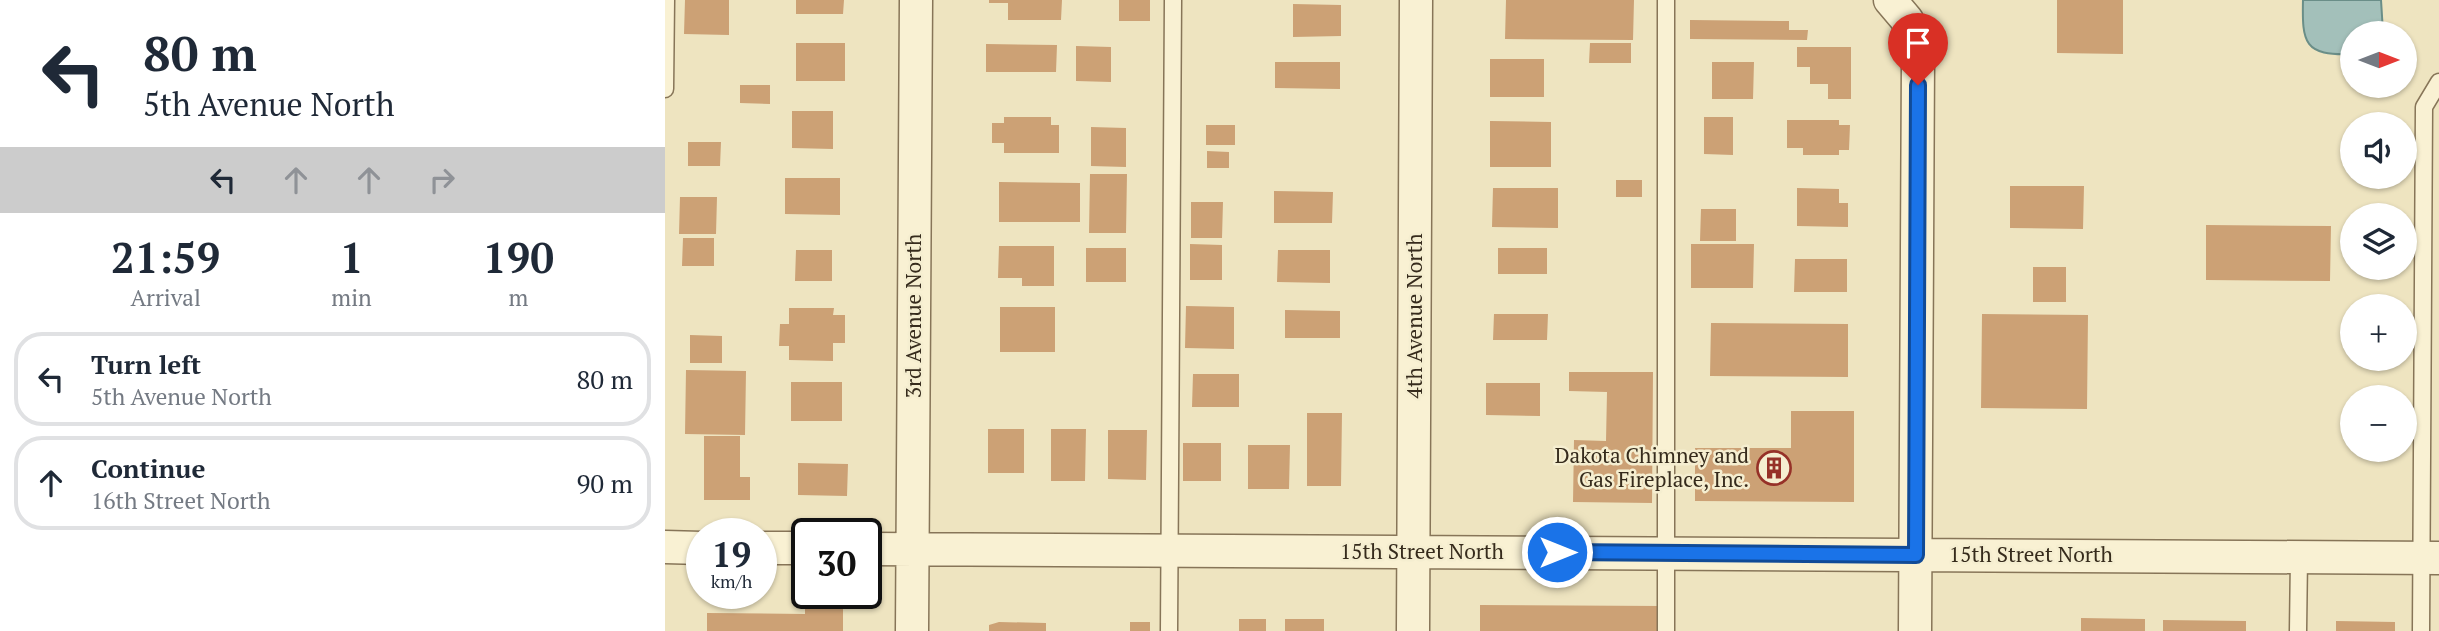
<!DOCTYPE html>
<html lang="en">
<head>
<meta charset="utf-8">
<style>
  body { margin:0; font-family:"PT Serif",serif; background:#f6f6f7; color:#1f2937; height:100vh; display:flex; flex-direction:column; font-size:26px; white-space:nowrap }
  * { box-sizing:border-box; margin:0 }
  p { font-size:23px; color:#747a83 }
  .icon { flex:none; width:38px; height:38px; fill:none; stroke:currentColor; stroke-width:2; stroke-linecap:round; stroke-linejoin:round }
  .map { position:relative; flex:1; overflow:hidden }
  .panel { display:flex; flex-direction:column; background:#fff; width:665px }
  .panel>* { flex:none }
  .banner { background:#fff; color:#1f2937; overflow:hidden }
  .needle { width:46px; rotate:90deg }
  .controls { position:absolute; left:1675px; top:21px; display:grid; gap:14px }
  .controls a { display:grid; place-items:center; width:77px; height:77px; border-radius:50%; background:#fff; box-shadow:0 2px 5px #0004; font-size:35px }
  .speed { position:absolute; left:21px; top:518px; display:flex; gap:14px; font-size:35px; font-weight:700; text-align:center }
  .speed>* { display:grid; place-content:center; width:91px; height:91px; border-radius:50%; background:#fff; box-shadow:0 2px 5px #0004; line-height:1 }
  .speed small { font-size:18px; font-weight:400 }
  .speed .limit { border:4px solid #111; border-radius:10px; background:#fff; color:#111 }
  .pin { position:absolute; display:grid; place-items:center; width:60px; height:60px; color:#fff; margin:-72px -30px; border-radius:50% 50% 50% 0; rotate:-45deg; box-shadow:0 0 7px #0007 }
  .pin .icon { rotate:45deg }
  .me { position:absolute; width:77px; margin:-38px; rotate:90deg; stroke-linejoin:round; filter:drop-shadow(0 0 5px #0008) }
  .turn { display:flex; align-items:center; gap:24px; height:147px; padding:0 28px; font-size:32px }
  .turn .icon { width:91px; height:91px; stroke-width:2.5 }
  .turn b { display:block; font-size:49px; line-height:60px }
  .lanes { display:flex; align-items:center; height:66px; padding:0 28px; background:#0003; justify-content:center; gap:35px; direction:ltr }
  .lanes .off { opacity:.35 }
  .eta { display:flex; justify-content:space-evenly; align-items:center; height:119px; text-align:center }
  .eta b { font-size:42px; font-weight:700; line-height:49px }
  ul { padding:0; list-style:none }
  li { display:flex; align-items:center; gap:21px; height:94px; margin:0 14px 10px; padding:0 14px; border:4px solid #e0e1e3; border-radius:28px }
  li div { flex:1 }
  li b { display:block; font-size:26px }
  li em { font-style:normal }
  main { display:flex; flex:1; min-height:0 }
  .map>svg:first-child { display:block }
</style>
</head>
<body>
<main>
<section class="panel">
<div class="banner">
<div class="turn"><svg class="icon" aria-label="left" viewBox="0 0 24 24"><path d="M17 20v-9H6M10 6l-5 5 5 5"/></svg><div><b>80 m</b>5th Avenue North</div></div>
<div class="lanes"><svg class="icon" aria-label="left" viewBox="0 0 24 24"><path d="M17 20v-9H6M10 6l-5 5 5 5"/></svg><svg class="icon off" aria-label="ahead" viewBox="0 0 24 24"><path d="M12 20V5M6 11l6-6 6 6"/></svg><svg class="icon off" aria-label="ahead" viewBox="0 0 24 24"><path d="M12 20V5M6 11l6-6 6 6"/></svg><svg class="icon off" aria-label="right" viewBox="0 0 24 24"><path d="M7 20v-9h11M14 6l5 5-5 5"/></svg></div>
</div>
<div class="eta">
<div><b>21:59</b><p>Arrival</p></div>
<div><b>1</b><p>min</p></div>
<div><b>190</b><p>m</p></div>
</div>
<ul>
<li><svg class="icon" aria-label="left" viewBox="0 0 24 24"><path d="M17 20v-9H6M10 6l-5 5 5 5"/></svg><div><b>Turn left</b><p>5th Avenue North</p></div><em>80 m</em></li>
<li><svg class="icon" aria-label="ahead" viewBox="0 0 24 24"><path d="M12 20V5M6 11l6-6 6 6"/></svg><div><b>Continue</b><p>16th Street North</p></div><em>90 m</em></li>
</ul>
</section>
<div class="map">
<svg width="1774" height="631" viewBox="0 0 1774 631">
  <rect width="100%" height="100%" fill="#eee4c0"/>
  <path fill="#a3c0ba" stroke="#6a8e88" stroke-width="2" d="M 1638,0 L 1716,0 L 1718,32 L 1687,33 L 1687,54 C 1639,56 1637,43 1638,0 Z"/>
  <path fill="#cca175" d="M 20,0 L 64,0 L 64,35 L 19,34 Z
    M 131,0 L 179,0 L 178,14 L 131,14 Z
    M 324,0 L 397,0 L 396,20 L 343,20 L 343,3 L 324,3 Z
    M 454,0 L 485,0 L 485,21 L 454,21 Z
    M 841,0 L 969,0 L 968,40 L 840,39 Z
    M 1392,0 L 1458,0 L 1458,54 L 1392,53 Z
    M 628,4 L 676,5 L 676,36 L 628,37 Z
    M 1025,20 L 1124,21 L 1124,30 L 1143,30 L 1142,40 L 1025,39 Z
    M 131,43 L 180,43 L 180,81 L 131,81 Z
    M 925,43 L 966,43 L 966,63 L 924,63 Z
    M 321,44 L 392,45 L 391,72 L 321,72 Z
    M 411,46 L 446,47 L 446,82 L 411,81 Z
    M 1132,47 L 1186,47 L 1186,99 L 1163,99 L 1163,84 L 1145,84 L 1145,67 L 1132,67 Z
    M 825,59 L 879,59 L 879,97 L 825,97 Z
    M 610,62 L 675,62 L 675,89 L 610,88 Z
    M 1047,62 L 1089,62 L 1088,99 L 1047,99 Z
    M 75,85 L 105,85 L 105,104 L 75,103 Z
    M 127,111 L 168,111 L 168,149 L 127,148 Z
    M 339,117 L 386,117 L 386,125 L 394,125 L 394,153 L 339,153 L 339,143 L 327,143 L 327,123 L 339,123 Z
    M 1039,117 L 1068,117 L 1068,155 L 1039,154 Z
    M 1122,120 L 1174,120 L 1174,125 L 1185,125 L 1184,150 L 1174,150 L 1174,155 L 1138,155 L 1138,148 L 1122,148 Z
    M 825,121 L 886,122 L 886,167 L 825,167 Z
    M 541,125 L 570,125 L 570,145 L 541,145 Z
    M 426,127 L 461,128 L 461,167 L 426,166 Z
    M 23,142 L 56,142 L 55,166 L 23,166 Z
    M 542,151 L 564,152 L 564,168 L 542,168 Z
    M 425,174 L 462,174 L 461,233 L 424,233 Z
    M 120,178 L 175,178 L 175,215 L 120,214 Z
    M 951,180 L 977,180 L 977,197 L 951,197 Z
    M 334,182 L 415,183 L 415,222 L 334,222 Z
    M 1345,186 L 1419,186 L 1418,229 L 1345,228 Z
    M 828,188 L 893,188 L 893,228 L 827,227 Z
    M 1132,188 L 1174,189 L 1174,203 L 1183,203 L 1183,227 L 1132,226 Z
    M 609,191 L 668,192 L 667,223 L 609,223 Z
    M 15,197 L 52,197 L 51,234 L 14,234 Z
    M 526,202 L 558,202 L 557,238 L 526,238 Z
    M 1036,209 L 1071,209 L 1071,241 L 1035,241 Z
    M 1541,225 L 1666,226 L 1665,281 L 1541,280 Z
    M 18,238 L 49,238 L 49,266 L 17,266 Z
    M 525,244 L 557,245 L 557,280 L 525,280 Z
    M 1026,244 L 1089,244 L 1088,288 L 1026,288 Z
    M 334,246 L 389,246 L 389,286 L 357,286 L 357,278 L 333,278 Z
    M 421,248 L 461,248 L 461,282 L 421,282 Z
    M 833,248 L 882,248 L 882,274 L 833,274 Z
    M 131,250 L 167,250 L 167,281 L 130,281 Z
    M 613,250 L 665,250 L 665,283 L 612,282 Z
    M 1130,259 L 1182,259 L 1182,292 L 1129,292 Z
    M 1368,267 L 1401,267 L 1401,302 L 1368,302 Z
    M 521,306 L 569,307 L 569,349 L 520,348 Z
    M 335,307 L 390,307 L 390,352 L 335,352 Z
    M 124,308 L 169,308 L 168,315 L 180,315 L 180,343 L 168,343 L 168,361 L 124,360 L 124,346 L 114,346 L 115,324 L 124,324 Z
    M 620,310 L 675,311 L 675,338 L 620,338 Z
    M 829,314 L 883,314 L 882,340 L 828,340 Z
    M 1317,314 L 1423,315 L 1422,409 L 1316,408 Z
    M 1046,323 L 1183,324 L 1183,377 L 1045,376 Z
    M 25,335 L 57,336 L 57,363 L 25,363 Z
    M 21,370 L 81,371 L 80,435 L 20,434 Z
    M 904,372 L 988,372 L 987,503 L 908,502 L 909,440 L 941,441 L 942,392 L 904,391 Z
    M 528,374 L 574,374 L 574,407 L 527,407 Z
    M 126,382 L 177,382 L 177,421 L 126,421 Z
    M 821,383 L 875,383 L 875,416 L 821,415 Z
    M 1126,411 L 1189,411 L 1189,502 L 1030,501 L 1030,448 L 1126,448 Z
    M 642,413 L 677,413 L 676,486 L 642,486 Z
    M 323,429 L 359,429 L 359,473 L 323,473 Z
    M 386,429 L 421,429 L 420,481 L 386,481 Z
    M 443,430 L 482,430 L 481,480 L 443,479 Z
    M 39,436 L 75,436 L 75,477 L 85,477 L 85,500 L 39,500 Z
    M 518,443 L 556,443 L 556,481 L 518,481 Z
    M 583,445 L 625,445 L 624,489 L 583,489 Z
    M 133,463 L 183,464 L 182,496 L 133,495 Z
    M 815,605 L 996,606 L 996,631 L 815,631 Z
    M 140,607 L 178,607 L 178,631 L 42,631 L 42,613 L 140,614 Z
    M 1416,618 L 1480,619 L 1480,631 L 1416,631 Z
    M 574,619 L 601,619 L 601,631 L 574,631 Z
    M 620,619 L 659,619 L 659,631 L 620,631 Z
    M 1498,620 L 1581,621 L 1581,631 L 1498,631 Z
    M 1671,621 L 1730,622 L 1730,631 L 1671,631 Z
    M 334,622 L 381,623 L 381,631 L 324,631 L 324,625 Z
    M 465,622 L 485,622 L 485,631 L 465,631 Z"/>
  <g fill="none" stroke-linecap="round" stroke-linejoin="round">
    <g stroke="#877558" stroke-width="19">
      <path id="lane" d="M 1001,0 L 1001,631
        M 0,89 L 1,0
        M 504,631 L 508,0
        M 1633,631 L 1634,557
        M 1756,631 L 1759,107 L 1774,82"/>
    </g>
    <g stroke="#877558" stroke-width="35">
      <path id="street" d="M 1225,0 L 1242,20 L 1253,58 L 1250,631
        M 0,547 L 37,548
        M 96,548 L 142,548
        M 201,549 L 1774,558
        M 247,631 L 251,0
        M 748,631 L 751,0"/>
    </g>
    <use href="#lane" stroke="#f9f1d3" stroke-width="16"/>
    <use href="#street" stroke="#f9f1d3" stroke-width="32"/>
  </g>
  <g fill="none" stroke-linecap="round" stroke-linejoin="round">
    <g stroke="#114b97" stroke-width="18">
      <path id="route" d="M 892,552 L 1251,555 L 1253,85"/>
    </g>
    <use href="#route" stroke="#1a73e8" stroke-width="12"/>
  </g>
  <defs>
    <g id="building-ring" transform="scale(1.75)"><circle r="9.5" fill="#f5eed0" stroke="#963128" stroke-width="1.5"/><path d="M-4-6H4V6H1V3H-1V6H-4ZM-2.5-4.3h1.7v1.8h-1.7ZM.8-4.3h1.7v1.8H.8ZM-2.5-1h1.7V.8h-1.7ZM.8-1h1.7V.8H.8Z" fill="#963128"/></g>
  </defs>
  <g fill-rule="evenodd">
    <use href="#building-ring" x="1109" y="468"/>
  </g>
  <g text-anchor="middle" stroke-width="5" stroke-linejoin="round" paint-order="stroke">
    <g font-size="21" fill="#362b1c" stroke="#f5eed0">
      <text transform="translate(249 316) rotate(-90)" y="7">3rd Avenue North</text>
      <text transform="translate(750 316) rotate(-90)" y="7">4th Avenue North</text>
      <text x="757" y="559">15th Street North</text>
      <text x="1366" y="562">15th Street North</text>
    </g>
    <g font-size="21" fill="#362b1c" stroke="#f5eed0" text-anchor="end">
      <text x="1084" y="463">Dakota Chimney and<tspan x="1084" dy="24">Gas Fireplace, Inc.</tspan></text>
    </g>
  </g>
</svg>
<div class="controls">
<a><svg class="needle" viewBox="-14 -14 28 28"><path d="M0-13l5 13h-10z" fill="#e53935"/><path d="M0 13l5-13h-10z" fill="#747a83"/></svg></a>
<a><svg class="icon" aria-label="sound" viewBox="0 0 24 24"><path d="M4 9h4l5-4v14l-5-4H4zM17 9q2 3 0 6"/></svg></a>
<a><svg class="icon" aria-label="layers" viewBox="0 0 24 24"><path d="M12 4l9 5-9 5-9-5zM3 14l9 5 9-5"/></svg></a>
<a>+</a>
<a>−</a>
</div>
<div class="speed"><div>19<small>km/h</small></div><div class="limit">30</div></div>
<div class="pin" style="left:1253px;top:85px;background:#d93025"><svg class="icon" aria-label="arrive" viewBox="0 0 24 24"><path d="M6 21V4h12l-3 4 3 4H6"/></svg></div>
<svg class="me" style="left:892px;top:552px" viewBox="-20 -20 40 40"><circle r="17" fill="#1a73e8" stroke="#fff" stroke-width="3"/><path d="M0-11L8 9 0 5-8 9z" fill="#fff"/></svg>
</div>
</main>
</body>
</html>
